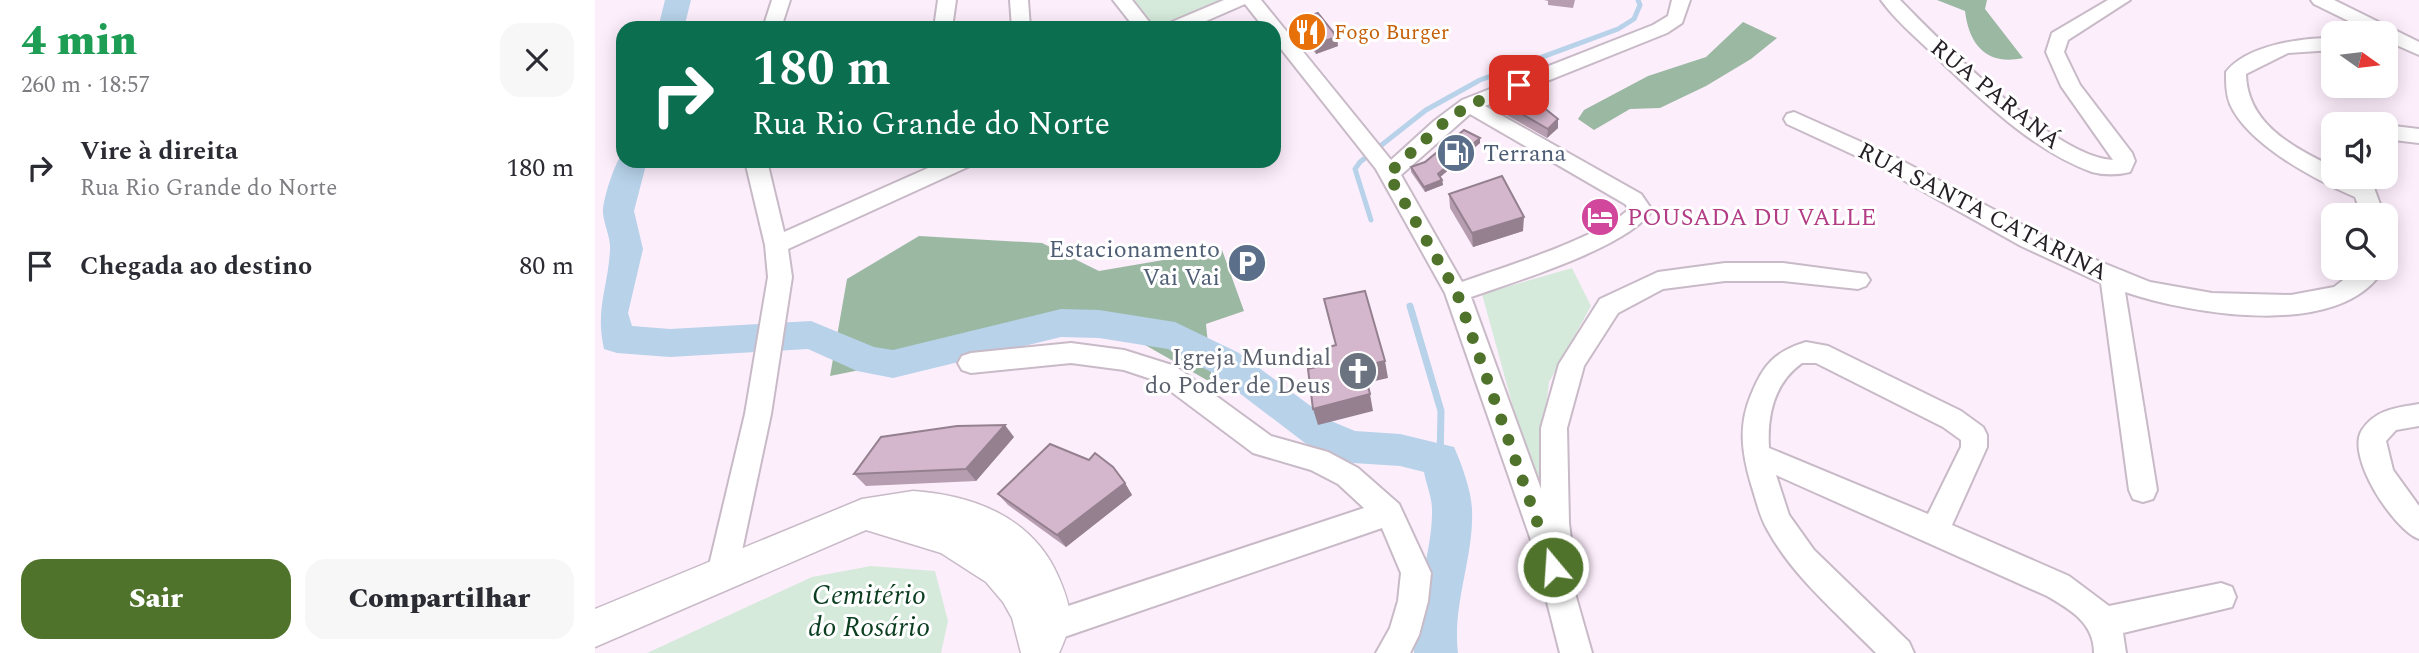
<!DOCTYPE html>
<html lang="pt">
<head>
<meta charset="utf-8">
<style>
  body { margin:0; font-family:Spectral,serif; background:#f7f7f7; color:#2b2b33; height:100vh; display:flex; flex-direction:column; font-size:26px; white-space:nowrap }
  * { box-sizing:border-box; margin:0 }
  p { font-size:23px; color:#7c7c81 }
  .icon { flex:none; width:38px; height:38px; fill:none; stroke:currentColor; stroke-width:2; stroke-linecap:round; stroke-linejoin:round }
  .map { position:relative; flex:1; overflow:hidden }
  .panel { display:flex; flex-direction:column; background:#fff; width:595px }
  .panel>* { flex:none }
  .hud { position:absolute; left:21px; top:21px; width:665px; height:147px; border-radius:21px; box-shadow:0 4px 18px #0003; background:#0b6e4f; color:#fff; overflow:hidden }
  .needle { width:46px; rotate:104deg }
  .buttons { position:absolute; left:1726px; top:21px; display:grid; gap:14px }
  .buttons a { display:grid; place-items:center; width:77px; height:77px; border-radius:14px; background:#fff; box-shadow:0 4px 18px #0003; font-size:35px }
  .pin { position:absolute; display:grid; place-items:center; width:60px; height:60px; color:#fff; margin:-30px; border-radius:14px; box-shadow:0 4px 10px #0006 }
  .me { position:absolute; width:77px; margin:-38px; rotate:342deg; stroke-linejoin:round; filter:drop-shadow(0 0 5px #0008) }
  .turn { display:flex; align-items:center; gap:24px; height:147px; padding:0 21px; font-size:32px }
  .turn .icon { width:91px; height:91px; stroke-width:2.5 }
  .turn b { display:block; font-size:49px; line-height:60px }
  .round { display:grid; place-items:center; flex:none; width:74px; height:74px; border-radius:21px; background:#f7f7f7 }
  .headline { display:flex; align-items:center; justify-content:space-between; height:119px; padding:0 21px }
  h1 { font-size:42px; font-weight:800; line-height:52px; color:#1e9e55 }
  .button { display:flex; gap:14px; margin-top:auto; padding:14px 21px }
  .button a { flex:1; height:80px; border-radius:21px; background:#50732b; color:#fff; font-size:28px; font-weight:800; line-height:80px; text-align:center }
  .button a+a { background:#f7f7f7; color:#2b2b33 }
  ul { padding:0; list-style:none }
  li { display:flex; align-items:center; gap:21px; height:98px; padding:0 21px }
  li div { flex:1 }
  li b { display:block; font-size:26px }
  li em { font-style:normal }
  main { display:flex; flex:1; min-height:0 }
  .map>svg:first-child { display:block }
</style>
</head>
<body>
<main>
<section class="panel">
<div class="headline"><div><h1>4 min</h1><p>260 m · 18:57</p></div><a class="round"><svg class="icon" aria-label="close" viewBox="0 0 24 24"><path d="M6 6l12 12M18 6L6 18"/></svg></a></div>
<ul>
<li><svg class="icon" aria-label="right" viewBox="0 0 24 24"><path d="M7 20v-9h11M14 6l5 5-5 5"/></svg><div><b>Vire à direita</b><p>Rua Rio Grande do Norte</p></div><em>180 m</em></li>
<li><svg class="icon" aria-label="arrive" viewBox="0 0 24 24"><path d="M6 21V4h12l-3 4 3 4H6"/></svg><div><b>Chegada ao destino</b></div><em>80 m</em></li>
</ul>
<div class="button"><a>Sair</a><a>Compartilhar</a></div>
</section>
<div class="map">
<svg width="1824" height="653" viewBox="0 0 1824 653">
  <rect width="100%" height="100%" fill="#fdeefc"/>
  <path fill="#d5eadb" d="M 534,0 L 637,0 L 570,28 L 555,28 Z
    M 977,268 L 996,306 L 954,382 L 947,440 L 949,520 L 887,294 Z
    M 276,566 L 340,571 L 353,621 L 346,653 L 52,653 L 217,577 Z"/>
  <path fill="#9bb8a3" d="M 1342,0 L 1392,0 L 1390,9 L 1428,58 C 1392,66 1374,45 1370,11 Z
    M 1148,22 L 1182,38 L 1156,59 L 1111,86 L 1065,108 L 1035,109 L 999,130 L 983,119 L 989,110 L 1053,76 L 1111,57 Z
    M 324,236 L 447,243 L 504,271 L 627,250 L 649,311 L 611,324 L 617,383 L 543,341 L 473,328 L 235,376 L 252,279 Z"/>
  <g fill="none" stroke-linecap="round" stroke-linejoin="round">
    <path stroke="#b7d2e9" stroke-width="5" d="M 776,220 L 760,169 L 765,162 L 831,110 L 885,80 L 1023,29 L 1039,19 L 1045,5 L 1043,0"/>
    <path stroke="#b7d2e9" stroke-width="7" d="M 815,306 L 846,411 L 845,459"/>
    <path fill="#b7d2e9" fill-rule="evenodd" d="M 70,0 L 96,0 L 89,28 L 63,28 Z
      M 28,153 L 28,161 L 52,161 L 39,211 L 48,249 L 33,313 L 37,326 L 75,329 L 216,321 L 279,347 L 298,350 L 466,309 L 504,310 L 580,322 L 644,353 L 736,421 L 760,431 L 805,434 L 859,447 C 867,465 876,490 877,509 C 879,558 857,604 863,653 L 819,653 C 814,603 838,558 837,509 C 837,497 831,484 829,472 L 805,466 L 758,463 L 744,459 L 710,443 L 618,373 L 573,349 L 504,338 L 466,337 L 298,378 L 262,371 L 213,349 L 75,357 L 22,353 L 9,349 C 0,309 13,288 15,250 C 16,238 9,225 8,213 C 7,202 20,161 28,153 Z"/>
    <g stroke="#c8bac7" stroke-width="4">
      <path id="minor" d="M 177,0 L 195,0 L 186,28 L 168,28 Z
        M 343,0 L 361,0 L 357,28 L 339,28 Z
        M 415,0 L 433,0 L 435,28 L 417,28 Z
        M 518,0 L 537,0 L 559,28 L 540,28 Z
        M 629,0 L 666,0 L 796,160 L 839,121 L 867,100 L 1058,25 L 1073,16 L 1077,0 L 1095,0 L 1087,23 L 1072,33 L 890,106 L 1046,194 L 1057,210 C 1035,247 918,282 876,297 L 946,489 L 946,428 L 964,364 L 1005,299 L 1063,272 L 1130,263 L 1188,263 L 1271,274 L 1275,280 L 1271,286 L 1263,289 L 1188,281 L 1130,281 L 1068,289 L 1023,313 L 989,366 L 972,428 L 974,523 L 977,547 L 970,558 L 997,653 L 965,653 L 937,543 L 850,293 L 781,169 L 679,40 L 679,28 L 669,28 L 650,4 L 595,28 L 570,28 L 572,24 ZM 875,114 L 1030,204 L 1034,209 C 1004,238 909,267 867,282 L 806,175 Z
        M 1286,0 L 1305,0 C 1346,42 1460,158 1518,160 L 1466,86 L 1451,52 L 1457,33 L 1513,0 L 1535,0 L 1473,40 L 1469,52 L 1485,85 L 1537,153 L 1540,161 L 1535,172 C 1523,175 1508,175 1497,172 C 1436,150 1385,98 1338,54 C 1321,37 1300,20 1286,0 Z
        M 1716,0 L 1739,0 L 1824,42 L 1824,55 L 1790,40 L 1790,33 L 1778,33 L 1719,4 Z
        M 1738,38 L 1738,50 L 1693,53 L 1651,74 C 1652,124 1698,147 1738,167 L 1738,177 L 1775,177 L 1789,215 L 1767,215 L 1760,197 C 1721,180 1653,145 1635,104 C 1631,94 1631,83 1631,72 C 1652,45 1706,38 1738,38 Z
        M 1199,112 L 1300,157 L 1471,248 L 1555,282 L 1617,293 L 1696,295 L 1739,287 L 1764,268 L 1789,268 C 1748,341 1595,314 1530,292 L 1562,490 L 1558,499 L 1548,502 L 1538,499 L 1534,490 L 1506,283 L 1426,246 L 1285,167 L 1192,124 L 1189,119 L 1192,114 Z
        M 1790,125 L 1824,129 L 1824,143 L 1790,139 Z
        M 150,161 L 172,161 L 189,232 L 349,161 L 379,161 L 375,166 L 193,249 L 197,277 L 176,414 L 142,574 L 137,584 L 127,588 L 117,584 L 112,574 L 150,414 L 173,277 L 170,245 Z
        M 1211,342 L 1233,346 L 1366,411 L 1388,427 L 1392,435 L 1392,447 L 1357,525 L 1474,576 L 1514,606 L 1626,583 L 1637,587 L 1641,597 L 1637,607 L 1528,633 L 1531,653 L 1499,653 C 1499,623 1476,610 1452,596 L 1181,475 L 1194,515 L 1219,550 L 1314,642 L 1319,653 L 1281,653 C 1243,614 1198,577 1172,529 C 1164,515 1161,499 1156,484 C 1147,453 1143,426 1156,395 C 1168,365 1179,352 1211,342 ZM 1207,363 L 1221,363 L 1348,427 L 1366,440 L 1366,447 L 1333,514 L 1174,448 C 1172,415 1179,383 1207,363 Z
        M 476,343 L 529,350 L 580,366 L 676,436 L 733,452 L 763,468 L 804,504 L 836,573 L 833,601 L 824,635 L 815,653 L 781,653 L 795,628 L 803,601 L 806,573 L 787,528 L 443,646 L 432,642 L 428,631 L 432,620 L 443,616 L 769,508 L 743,484 L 716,470 L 658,453 L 562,381 L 529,370 L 476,363 L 376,373 L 367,370 L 363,363 L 367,356 L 376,353 Z
        M 1824,404 L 1824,426 L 1801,430 L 1791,441 L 1798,470 L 1824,506 L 1824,539 C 1799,530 1750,456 1767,430 C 1781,409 1801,408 1824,404 Z"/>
    </g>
    <g stroke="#c8bac7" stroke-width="3">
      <path id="major" d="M 318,491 C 378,495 437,517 463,576 C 477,608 479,621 464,653 L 426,653 L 417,618 L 408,602 L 391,582 L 346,553 L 271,530 L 0,647 L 0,609 L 267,499 Z"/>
    </g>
    <use href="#minor" fill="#fff" fill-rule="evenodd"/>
    <use href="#major" fill="#fff" fill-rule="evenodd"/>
  </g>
  <path fill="#b69daf" d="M 949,0 L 980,0 L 978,8 L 953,5 L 953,1 Z
    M 701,20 L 743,46 L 721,54 L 703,30 Z
    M 908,103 L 963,128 L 952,138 L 908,113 Z
    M 885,138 L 885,143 L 845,177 L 847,180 L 848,185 L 830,192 L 816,172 L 816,167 L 830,162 Z
    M 854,194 L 928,231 L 878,247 L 855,208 Z
    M 419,437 L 381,481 L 271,486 L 259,474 Z
    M 530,483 L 537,495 L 471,547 L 413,505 L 403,494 Z"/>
  <path fill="#94808f" d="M 742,37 L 743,46 L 721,54 L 720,44 Z
    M 963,119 L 963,128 L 952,138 L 953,129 Z
    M 885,138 L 885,143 L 843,179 L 843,174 Z
    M 847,180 L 848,185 L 830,192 L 829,187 Z
    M 929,217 L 928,231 L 878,247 L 877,233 Z
    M 790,361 L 793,378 L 771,383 L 768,366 Z
    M 775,394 L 778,411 L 723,425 L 718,409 Z
    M 410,425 L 419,437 L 381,481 L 371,469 Z
    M 530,483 L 537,495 L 471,547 L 462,535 Z"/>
  <path fill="#d4b7cc" stroke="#94808f" stroke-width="2" d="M 723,13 L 742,37 L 720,44 L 701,20 Z
    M 927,90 L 963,119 L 953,129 L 908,103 Z
    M 869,130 L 885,138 L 843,174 L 847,180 L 829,187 L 816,167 L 830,162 Z
    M 907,176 L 929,217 L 877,233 L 854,194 Z
    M 770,291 L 790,361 L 768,366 L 775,394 L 718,409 L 713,369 L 733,364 L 730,348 L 741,345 L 729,299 Z
    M 410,425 L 371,469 L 259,474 L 286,437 L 362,426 Z
    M 455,444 L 494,460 L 500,453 L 518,467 L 530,483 L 462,535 L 403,494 Z"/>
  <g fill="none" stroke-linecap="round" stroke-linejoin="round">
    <path stroke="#50732b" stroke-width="12" stroke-dasharray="0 21.6" d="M 924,85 L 874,105 L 846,125 L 793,174 L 862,293 L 958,567"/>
  </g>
  <defs>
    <g id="restaurant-disc" transform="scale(2.0125)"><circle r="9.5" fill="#e8710a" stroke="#fff"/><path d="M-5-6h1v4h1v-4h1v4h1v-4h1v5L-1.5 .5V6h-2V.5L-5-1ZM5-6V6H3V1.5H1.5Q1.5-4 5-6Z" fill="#fff"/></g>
    <g id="fuel-disc" transform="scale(2.0125)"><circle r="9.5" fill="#5c6f8a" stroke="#fff"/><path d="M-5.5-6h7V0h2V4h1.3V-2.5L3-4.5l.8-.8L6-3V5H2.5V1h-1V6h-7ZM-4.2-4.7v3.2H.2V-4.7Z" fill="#fff"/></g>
    <g id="hotel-disc" transform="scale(2.0125)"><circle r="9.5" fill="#d1479c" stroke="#fff"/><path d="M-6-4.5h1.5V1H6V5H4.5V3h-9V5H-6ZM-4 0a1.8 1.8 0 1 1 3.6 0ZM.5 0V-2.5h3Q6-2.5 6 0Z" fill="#fff"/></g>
    <g id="parking-disc" transform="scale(2.0125)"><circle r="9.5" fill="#5c6f8a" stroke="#fff"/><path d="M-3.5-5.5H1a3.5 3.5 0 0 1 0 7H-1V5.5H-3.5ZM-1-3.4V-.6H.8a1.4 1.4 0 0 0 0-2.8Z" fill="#fff"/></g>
    <g id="church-disc" transform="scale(2.0125)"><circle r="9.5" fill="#6b7280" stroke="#fff"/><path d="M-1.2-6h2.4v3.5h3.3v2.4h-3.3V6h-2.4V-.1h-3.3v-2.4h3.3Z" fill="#fff"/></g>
  </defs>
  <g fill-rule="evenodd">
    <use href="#restaurant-disc" x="712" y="32"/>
    <use href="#fuel-disc" x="861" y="153"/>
    <use href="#hotel-disc" x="1005" y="217"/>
    <use href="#parking-disc" x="652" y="263"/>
    <use href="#church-disc" x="763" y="371"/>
  </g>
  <g text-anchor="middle" stroke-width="6" stroke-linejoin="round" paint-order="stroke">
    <g font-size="21" fill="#c56008" stroke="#fff" text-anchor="start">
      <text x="739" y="39">Fogo Burger</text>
    </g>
    <g font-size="24" fill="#252025" stroke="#fff">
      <text transform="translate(1401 94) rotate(39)" y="8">RUA PARANÁ</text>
      <text transform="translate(1388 211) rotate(27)" y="8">RUA SANTA CATARINA</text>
    </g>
    <g font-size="24" fill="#4e5e75" stroke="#fff" text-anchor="start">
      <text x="888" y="161">Terrana</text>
      <text x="625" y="257" text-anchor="end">Estacionamento<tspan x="625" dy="28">Vai Vai</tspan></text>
    </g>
    <g font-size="24" fill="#b23c85" stroke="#fff" text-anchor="start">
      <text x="1032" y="225">POUSADA DU VALLE</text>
    </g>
    <g font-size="24" fill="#5b616d" stroke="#fff" text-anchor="end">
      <text x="736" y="365">Igreja Mundial<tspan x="736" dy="28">do Poder de Deus</tspan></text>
    </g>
    <g font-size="28" font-style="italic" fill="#0b3e21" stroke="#fff">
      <text x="274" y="604">Cemitério<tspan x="274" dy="32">do Rosário</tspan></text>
    </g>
  </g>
</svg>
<div class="buttons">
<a><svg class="needle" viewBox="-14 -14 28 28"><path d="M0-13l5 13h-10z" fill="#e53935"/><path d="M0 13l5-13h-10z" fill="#7c7c81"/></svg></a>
<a><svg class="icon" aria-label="sound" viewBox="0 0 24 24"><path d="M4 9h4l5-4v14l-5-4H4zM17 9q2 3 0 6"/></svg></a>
<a><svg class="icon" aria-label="search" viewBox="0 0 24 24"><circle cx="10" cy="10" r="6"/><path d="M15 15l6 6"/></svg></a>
</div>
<div class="pin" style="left:924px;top:85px;background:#d93025"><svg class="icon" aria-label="arrive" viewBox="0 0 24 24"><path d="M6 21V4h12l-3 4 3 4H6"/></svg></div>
<svg class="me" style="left:958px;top:567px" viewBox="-20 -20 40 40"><circle r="17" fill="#50732b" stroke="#fff" stroke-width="3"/><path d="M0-11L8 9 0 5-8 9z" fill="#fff"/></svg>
<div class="hud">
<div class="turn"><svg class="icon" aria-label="right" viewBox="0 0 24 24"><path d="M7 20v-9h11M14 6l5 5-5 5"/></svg><div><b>180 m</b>Rua Rio Grande do Norte</div></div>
</div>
</div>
</main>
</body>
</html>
